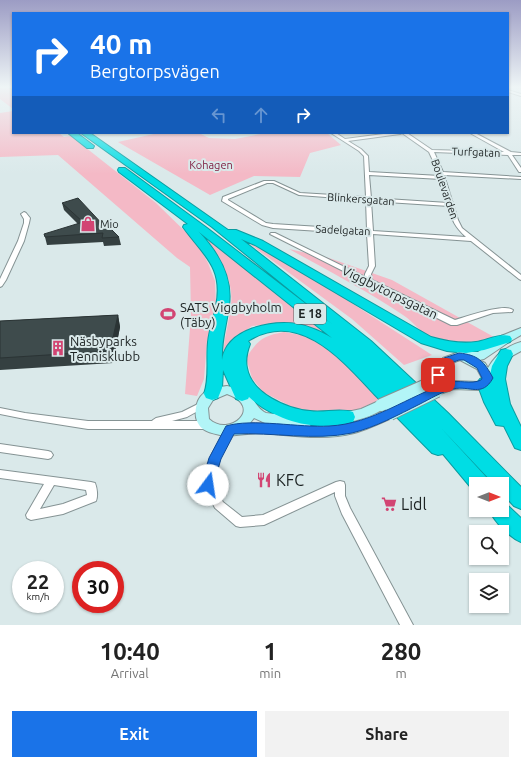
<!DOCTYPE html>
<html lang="en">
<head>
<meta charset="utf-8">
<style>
  body { margin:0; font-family:Ubuntu,sans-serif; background:#f2f2f2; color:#222; height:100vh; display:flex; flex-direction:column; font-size:15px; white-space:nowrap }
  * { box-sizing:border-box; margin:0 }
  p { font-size:13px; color:#767676 }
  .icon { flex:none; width:22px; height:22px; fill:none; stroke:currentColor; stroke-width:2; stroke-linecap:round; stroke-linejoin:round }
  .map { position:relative; height:625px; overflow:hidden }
  .details { display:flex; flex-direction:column; background:#fff; flex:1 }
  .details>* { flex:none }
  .guide { position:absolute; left:12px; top:12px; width:497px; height:122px; border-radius:0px; box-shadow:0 1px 3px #0004; background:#1a73e8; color:#fff; overflow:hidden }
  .needle { width:26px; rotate:90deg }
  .buttons { position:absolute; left:469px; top:477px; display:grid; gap:8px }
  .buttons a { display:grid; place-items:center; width:40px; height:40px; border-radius:0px; background:#fff; box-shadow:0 1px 3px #0004; font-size:20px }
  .speed { position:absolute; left:12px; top:561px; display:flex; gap:8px; font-size:20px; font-weight:700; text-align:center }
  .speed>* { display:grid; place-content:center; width:52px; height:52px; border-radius:50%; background:#fff; box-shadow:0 1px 3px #0004; line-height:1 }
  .speed small { font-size:10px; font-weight:400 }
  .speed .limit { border:6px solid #d22; background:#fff; color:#111 }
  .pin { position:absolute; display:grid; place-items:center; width:34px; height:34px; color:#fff; margin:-17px; border-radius:8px; box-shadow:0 2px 6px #0006 }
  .me { position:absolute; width:44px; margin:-22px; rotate:14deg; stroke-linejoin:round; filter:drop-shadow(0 0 3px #0008) }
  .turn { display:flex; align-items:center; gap:14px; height:84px; padding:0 12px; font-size:18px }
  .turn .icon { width:52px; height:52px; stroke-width:2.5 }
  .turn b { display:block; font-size:28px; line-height:34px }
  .lanes { display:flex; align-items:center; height:38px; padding:0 12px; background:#0003; justify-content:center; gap:20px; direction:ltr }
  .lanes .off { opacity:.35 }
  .eta { display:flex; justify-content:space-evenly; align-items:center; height:68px; text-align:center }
  .eta b { font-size:24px; font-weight:600; line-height:28px }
  .primary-button { display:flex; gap:8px; margin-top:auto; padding:8px 12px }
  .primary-button a { flex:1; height:46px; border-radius:0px; background:#1a73e8; color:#fff; font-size:16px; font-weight:600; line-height:46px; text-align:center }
  .primary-button a+a { background:#f2f2f2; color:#222 }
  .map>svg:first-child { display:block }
</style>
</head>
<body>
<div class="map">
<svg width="521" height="625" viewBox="0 0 521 625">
  <rect width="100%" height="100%" fill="#dae9ea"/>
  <path fill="#f4b9c6" d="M 0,87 L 9,87 L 13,91 L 13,109 L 0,99 Z
    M 13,111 L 13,133 L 59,133 L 64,137 L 71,136 L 156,203 L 197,243 L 208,263 L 215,281 L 216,306 L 207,341 L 204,379 L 197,396 L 185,394 L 191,315 L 190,267 L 177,258 L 58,155 L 0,157 L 0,113 Z
    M 158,133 L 199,133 L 209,138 L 235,139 L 266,133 L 327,133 L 341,145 L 310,153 L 300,177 L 254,176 L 210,195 L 118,142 Z
    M 210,241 L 340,346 L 306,327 L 283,323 L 252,326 L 232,341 L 223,355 C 224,338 229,322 231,305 C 234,282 221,260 208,242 Z
    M 247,242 L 288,262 L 432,355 L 404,365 L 352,319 Z
    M 289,249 L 329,258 L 392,280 L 494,337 C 476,347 451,345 432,338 C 420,333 414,322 403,315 C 367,291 327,270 289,249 Z
    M 284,332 L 307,336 L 336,354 L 384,398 L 354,411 L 328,414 L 294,408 L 263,392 L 252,378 L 246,358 C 258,340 262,336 284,332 Z"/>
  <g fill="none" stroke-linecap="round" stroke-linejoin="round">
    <g stroke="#859394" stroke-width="2">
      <path id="street" d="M 508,90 L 521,94 L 521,96 L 508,92 Z
        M 331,133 L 336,133 L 345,139 L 391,133 L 402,133 L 400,134 L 348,141 L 361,149 L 368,156 L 369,172 L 440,176 L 429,152 L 402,133 L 407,133 L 432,150 L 504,152 L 470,133 L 475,133 L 511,152 L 521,153 L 521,155 L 512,155 L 521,168 L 521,172 L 519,172 L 508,155 L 434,152 L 443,172 L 521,177 L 521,179 L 444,175 L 458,220 L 462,228 L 521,275 L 521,280 L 519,279 L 471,241 L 373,234 L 375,266 L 371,274 L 372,280 L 455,320 C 466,317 504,303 513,310 L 512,312 L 493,313 L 457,325 L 451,325 L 367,283 L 270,234 L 271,233 L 275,233 L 365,277 L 365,274 L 369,266 L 367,234 L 273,228 L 262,225 L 222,201 L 223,197 L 264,181 L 274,181 L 300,193 L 366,197 L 364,156 L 359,151 ZM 369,175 L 441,179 L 448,203 L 371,198 ZM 267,183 L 273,183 L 299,195 L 366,200 L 367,230 L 273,224 L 266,223 L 228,200 L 228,199 ZM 371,201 L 449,206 C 452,221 455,227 466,237 L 373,231 Z
        M 24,212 L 26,213 L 30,218 L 29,223 L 24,241 L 6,280 L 2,286 L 0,287 L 0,279 L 18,241 L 24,223 L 24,219 L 21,214 Z
        M 202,402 L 205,403 L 206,405 L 205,407 L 187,417 L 172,421 L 207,421 L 210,422 L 211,425 L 210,428 L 207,429 L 88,429 L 25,419 L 0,414 L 0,408 L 25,413 L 88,421 L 152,421 L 153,420 L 156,418 L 182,412 Z
        M 230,425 L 233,426 L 234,429 L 220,458 L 213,485 L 223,502 L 242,517 L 263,515 L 336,482 L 340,481 L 344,482 L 345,485 L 345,496 L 350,508 L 413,625 L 400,625 L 342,514 L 335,496 L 335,492 L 264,525 L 240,527 L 236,526 L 215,508 L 203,485 L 210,458 L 227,426 Z
        M 0,444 L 48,451 L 51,452 L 53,455 L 51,458 L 48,459 L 0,452 Z
        M 0,470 L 91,482 L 95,483 C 97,488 98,496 96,501 L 63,514 L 31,520 L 27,518 L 26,515 L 44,484 L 0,478 ZM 54,485 L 86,490 L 87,495 L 63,504 L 40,509 Z"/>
    </g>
    <g stroke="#859394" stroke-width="2">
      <path id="secondary" d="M 521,328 L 521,335 L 509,342 L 484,359 L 479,360 L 485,363 L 488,368 C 495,355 507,346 521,342 L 521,351 L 510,357 L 500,366 L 489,386 L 484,389 L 480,390 L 454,389 L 437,395 L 433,394 L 431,391 L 433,388 L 453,381 L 478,382 L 482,378 L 477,369 L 460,360 C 458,361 453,362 451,364 C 443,371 440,392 425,387 L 423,384 L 435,372 L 443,358 L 459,352 L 478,352 L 501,336 Z
        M 227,386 C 233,387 241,389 246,392 C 254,398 257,409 266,413 L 310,418 L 312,422 L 310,426 L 307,427 L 352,423 L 390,409 L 394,411 L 396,414 L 394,417 C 381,423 368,429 354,433 C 323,441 291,435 260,433 C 248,433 230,437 220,435 C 215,434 207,432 203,429 C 192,421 194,401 204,393 C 210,388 219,387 227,386 ZM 227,394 C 265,407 229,438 209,419 L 208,408 L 213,400 ZM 254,418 L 265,423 L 296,426 L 250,423 Z
        M 381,400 L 385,402 L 387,405 C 382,414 347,425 338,422 L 336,418 L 338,414 L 361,409 Z"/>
    </g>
    <g stroke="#0a9ca0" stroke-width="2">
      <path id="highway" d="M 9,87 L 13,87 L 13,90 Z
        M 68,133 L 77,133 L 94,146 L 93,148 L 87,148 Z
        M 81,133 L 90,133 L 228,230 L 236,230 L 263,241 L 431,337 C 445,341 460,344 476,342 C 486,341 499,333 510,336 L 512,339 L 510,342 L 484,350 L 466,353 L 447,351 L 421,343 L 255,245 L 241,239 L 371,341 L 448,413 L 521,487 L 521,509 L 514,506 L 502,493 L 502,484 L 494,484 L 441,428 L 487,478 L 489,484 L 476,484 L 476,491 L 473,490 L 443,454 L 438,455 L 432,453 C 413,434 395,415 376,396 C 344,362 300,308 248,341 L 250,344 C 247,352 245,359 247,368 C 251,393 287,409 310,411 C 323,413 340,408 353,412 L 355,417 L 353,422 C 318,433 275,421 249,397 L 248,399 L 242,401 L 236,399 L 223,370 L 222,388 L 218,398 L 212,400 L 206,398 L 204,394 C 210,377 206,360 208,342 C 209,330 214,318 216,306 C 224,267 203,255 183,227 L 184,225 L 188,224 L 119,172 L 118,170 L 119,168 L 125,168 L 207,228 L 332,324 L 212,227 ZM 198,231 L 199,232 L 332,338 C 322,332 311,327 298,324 C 272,320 227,328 222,360 C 221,340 227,324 229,305 C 233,276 217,251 198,231 Z
        M 506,349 L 511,350 L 513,354 L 507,366 L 505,379 L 510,404 L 521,427 L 521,450 L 515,448 L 504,426 L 496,425 L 484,402 L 477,383 L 480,379 L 485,377 L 489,379 L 492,366 L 501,350 Z
        M 502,502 L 506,504 L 521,518 L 521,542 C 509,537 495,522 489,510 L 502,510 Z"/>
    </g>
    <use href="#street" fill="#fff" fill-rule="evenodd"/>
    <use href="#secondary" fill="#b2f5f7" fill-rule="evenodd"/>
    <use href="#highway" fill="#00dde4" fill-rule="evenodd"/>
    <g stroke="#859394" stroke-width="14" stroke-linecap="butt">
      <path id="secondary-bridge" d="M 381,405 L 429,384
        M 390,414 L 437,391"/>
    </g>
    <use href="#secondary-bridge" stroke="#b2f5f7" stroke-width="12"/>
  </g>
  <path fill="#354041" d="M 62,203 L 106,228 L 119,237 L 121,245 L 104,246 L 103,242 L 47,245 L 45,237 L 78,224 L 64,210 Z
    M 118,315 L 120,327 L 113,363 L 0,370 L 0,321 Z"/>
  <path fill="#2b3435" d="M 118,315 L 120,327 L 113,363 L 110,351 Z"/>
  <path fill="#3e4b4c" stroke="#2b3435" d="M 78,198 L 106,228 L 110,228 L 119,237 L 102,238 L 103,233 L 45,237 L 44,234 L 83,222 L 62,203 Z
    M 118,315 L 110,351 L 0,358 L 0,321 Z"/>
  <linearGradient id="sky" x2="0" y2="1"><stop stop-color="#9c9cc4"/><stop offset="0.5" stop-color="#eef5f6"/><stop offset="1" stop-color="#eef5f6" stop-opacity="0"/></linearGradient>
  <rect width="521" height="174" fill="url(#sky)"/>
  <path fill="#1a73e8" stroke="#114b97" d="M 459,353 C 478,355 484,361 493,378 C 482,398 470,385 453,389 C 441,392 430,399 420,404 C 398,415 376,427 352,433 C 314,441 273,432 234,434 L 221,459 L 212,489 L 208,491 L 203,489 L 201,485 L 209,458 L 226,426 C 252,418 300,428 329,426 C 373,424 408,396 448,383 C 458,379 471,385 481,380 L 482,378 L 477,368 L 464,360 L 459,360 L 451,363 L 442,378 L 435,378 L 433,375 L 444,358 Z"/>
  <defs>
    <g id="shop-bare" transform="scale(1.2)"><path d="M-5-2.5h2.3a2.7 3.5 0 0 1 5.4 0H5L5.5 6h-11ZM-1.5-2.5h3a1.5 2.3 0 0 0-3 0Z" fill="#d24573" stroke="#dae9ea" stroke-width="2.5" paint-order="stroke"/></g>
    <g id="stadium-bare" transform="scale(1.2)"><path d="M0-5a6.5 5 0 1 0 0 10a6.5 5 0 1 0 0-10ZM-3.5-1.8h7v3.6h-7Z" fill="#d24573" stroke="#dae9ea" stroke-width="2.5" paint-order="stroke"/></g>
    <g id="building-bare" transform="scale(1.2)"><path d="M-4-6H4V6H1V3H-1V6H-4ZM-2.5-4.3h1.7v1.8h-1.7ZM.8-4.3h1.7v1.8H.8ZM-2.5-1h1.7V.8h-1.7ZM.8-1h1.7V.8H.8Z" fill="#d24573" stroke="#dae9ea" stroke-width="2.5" paint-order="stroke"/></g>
    <g id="restaurant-bare" transform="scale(1.2)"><path d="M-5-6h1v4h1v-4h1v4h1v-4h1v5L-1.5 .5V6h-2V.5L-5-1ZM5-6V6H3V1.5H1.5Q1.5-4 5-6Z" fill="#d24573" stroke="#dae9ea" stroke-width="2.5" paint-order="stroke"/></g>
    <g id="supermarket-bare" transform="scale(1.2)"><path d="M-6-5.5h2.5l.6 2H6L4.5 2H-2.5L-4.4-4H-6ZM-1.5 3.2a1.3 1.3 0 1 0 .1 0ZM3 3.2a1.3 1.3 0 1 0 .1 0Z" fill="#d24573" stroke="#dae9ea" stroke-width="2.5" paint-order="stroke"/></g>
  </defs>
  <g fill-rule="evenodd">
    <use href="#shop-bare" x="88" y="224"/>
    <use href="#stadium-bare" x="168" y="314"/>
    <use href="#building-bare" x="58" y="348"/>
    <use href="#restaurant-bare" x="264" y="480"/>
    <use href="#supermarket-bare" x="389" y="504"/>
  </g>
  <g text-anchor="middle" stroke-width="4" stroke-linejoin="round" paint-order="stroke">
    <g font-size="11" fill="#1c2222" stroke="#dae9ea">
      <text transform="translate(476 152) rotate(2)" y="4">Turfgatan</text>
      <text transform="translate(445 189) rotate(71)" y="4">Boulevarden</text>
      <text transform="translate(361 199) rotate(4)" y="4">Blinkersgatan</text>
      <text transform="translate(343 230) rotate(3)" y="4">Sadelgatan</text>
    </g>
    <g font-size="11" fill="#7e1c3f" stroke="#dae9ea">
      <text x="211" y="169">Kohagen</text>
    </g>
    <g font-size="11" fill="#1c2222" stroke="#dae9ea" text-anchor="start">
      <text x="100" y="228">Mio</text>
    </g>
    <rect fill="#dae9ea" stroke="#555e5e" stroke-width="1" x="294" y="304" width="32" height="20" rx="3"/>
    <g font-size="12" font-weight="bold" fill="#1c2222">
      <text x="310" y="318">E 18</text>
    </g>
    <g font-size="13" fill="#1c2222" stroke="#dae9ea">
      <text transform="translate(390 292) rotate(26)" y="5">Viggbytorpsgatan</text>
    </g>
    <g font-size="13" fill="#1c2222" stroke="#dae9ea" text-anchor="start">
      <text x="180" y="312">SATS Viggbyholm<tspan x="180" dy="15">(Täby)</tspan></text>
      <text x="70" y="346">Näsbyparks<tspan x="70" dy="15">Tennisklubb</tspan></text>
    </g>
    <g font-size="16" fill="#1c2222" stroke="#dae9ea" text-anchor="start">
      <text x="276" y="486">KFC</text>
      <text x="401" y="510">Lidl</text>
    </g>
  </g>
</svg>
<div class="buttons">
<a><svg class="needle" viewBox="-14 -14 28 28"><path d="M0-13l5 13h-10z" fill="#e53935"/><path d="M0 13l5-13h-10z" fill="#767676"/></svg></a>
<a><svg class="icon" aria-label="search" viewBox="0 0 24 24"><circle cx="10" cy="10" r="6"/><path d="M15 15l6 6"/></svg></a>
<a><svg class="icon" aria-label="layers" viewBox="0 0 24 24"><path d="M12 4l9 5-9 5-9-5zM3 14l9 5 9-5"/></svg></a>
</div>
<div class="speed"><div>22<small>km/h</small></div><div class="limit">30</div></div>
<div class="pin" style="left:438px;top:375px;background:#d93025"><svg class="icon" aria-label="arrive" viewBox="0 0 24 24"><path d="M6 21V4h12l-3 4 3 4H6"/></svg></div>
<svg class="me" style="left:208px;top:485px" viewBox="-20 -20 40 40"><circle r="19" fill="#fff"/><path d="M0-13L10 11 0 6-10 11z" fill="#1a73e8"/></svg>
<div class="guide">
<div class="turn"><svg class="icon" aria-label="right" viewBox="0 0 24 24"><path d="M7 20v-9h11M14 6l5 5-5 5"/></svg><div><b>40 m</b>Bergtorpsvägen</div></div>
<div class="lanes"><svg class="icon off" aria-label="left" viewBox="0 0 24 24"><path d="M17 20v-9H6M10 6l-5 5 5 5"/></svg><svg class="icon off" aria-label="ahead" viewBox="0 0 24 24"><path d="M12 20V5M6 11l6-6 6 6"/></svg><svg class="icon" aria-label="right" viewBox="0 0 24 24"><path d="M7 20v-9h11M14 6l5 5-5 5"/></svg></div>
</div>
</div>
<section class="details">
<div class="eta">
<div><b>10:40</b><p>Arrival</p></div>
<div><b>1</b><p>min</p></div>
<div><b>280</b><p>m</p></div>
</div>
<div class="primary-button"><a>Exit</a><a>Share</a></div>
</section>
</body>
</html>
